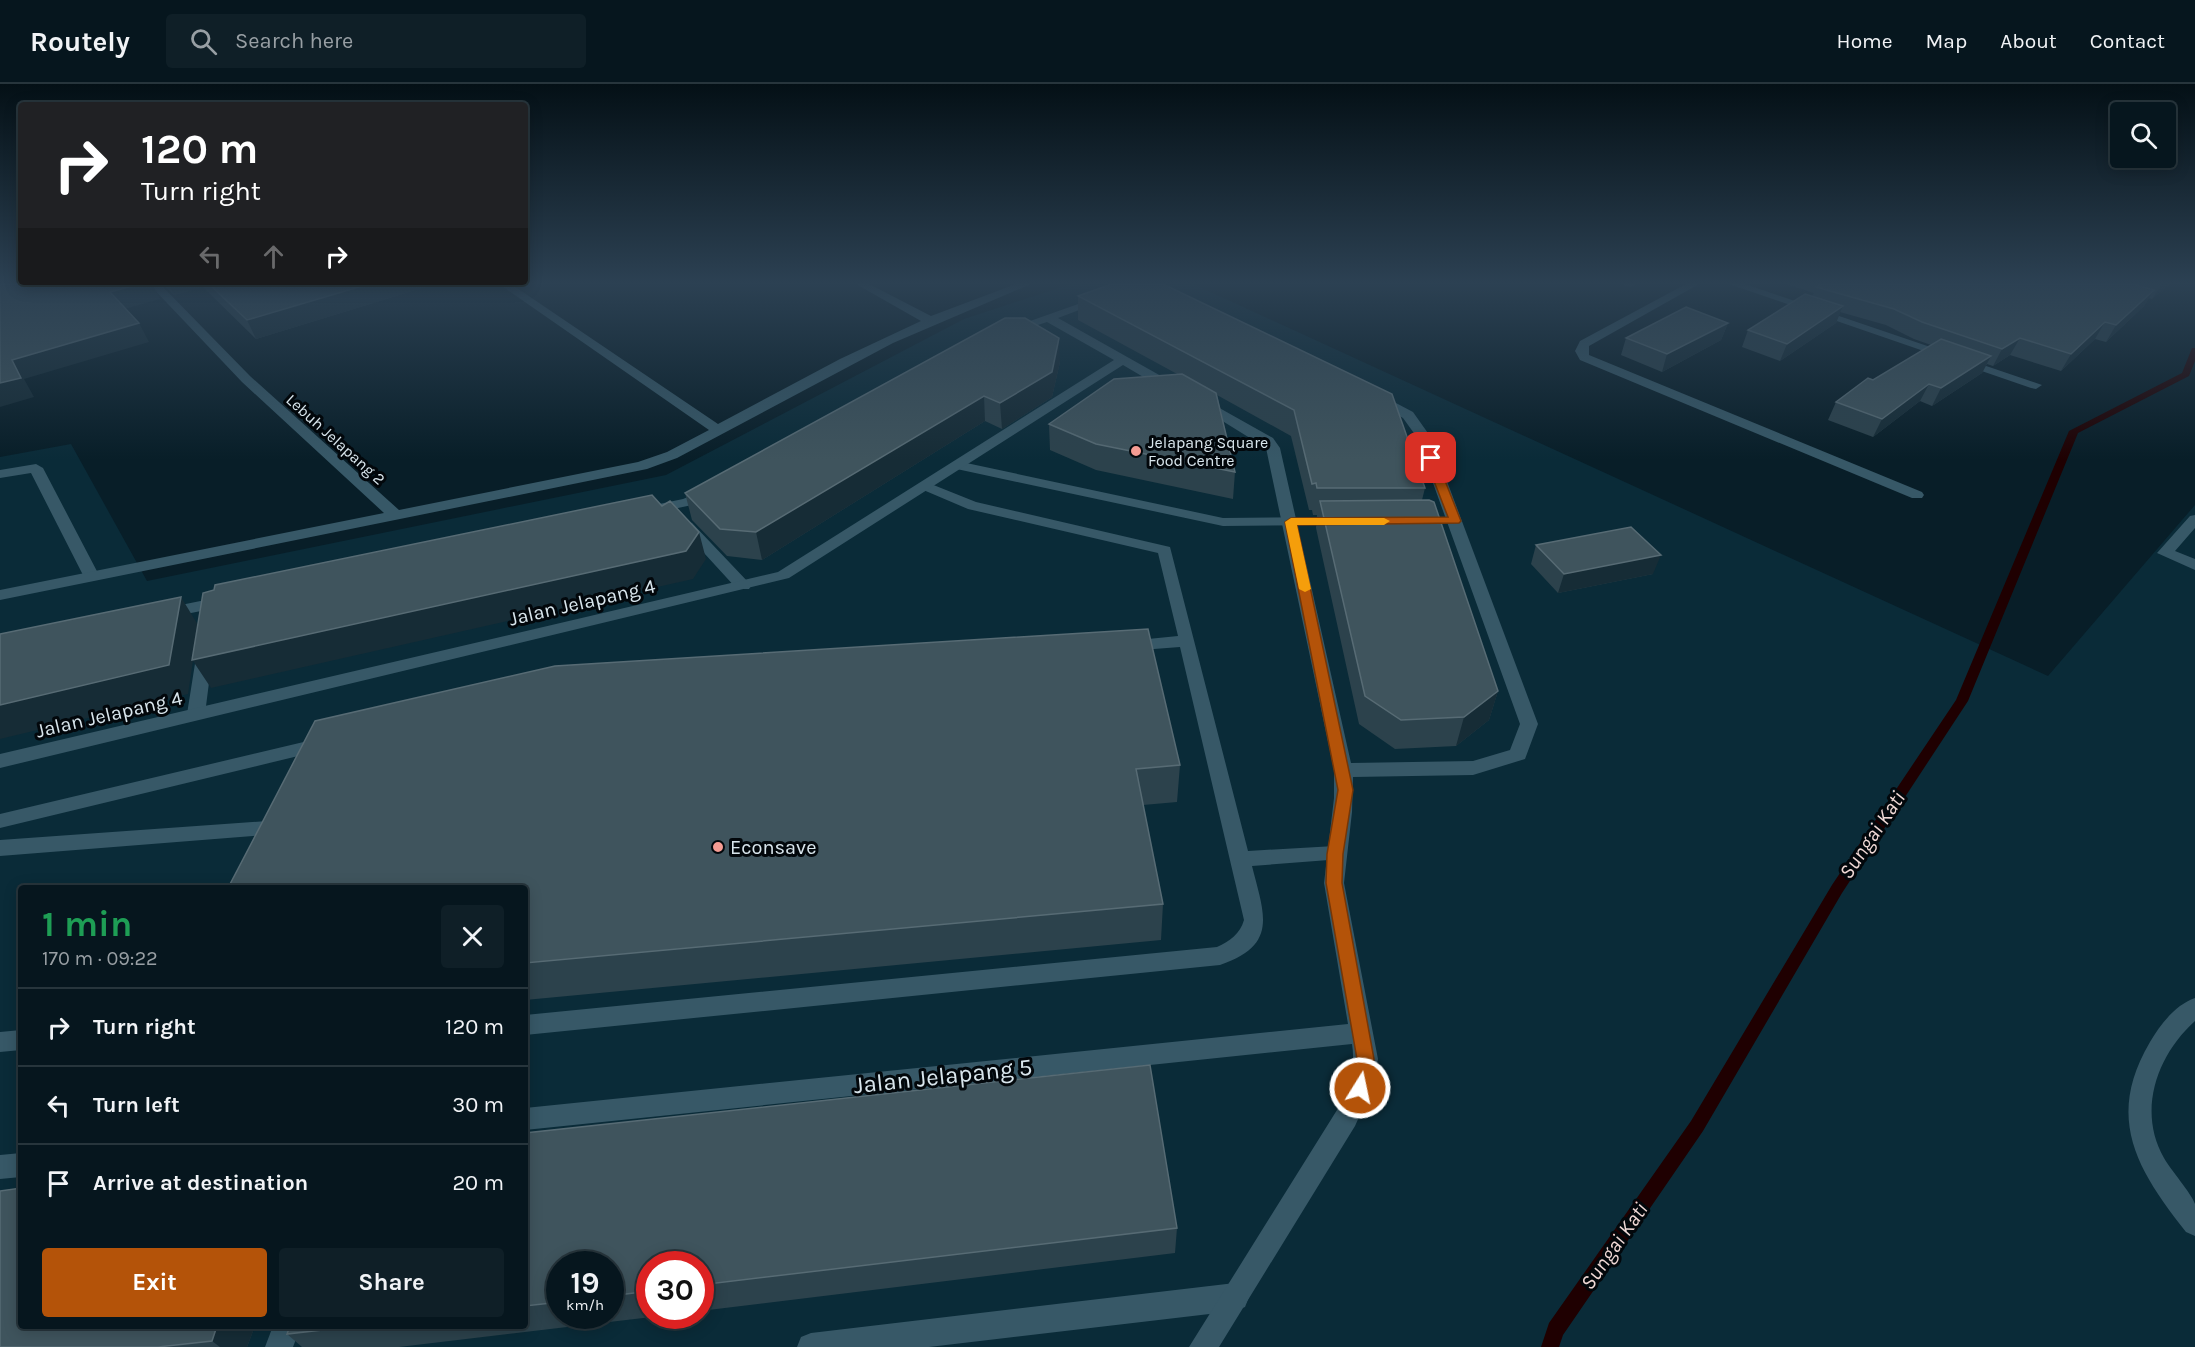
<!DOCTYPE html>
<html lang="en">
<head>
<meta charset="utf-8">
<style>
  body { margin:0; font-family:Karla,sans-serif; background:#0f1f27; color:#f1f3f6; height:100vh; display:flex; flex-direction:column; font-size:22px; white-space:nowrap }
  * { box-sizing:border-box; margin:0 }
  p { font-size:20px; color:#989fa4 }
  .icon { flex:none; width:33px; height:33px; fill:none; stroke:currentColor; stroke-width:2; stroke-linecap:round; stroke-linejoin:round }
  .map { position:relative; flex:1; overflow:hidden }
  .drawer { position:absolute; left:18px; top:801px; width:510px; height:444px; display:flex; flex-direction:column; background:#06161e; border-radius:6px; box-shadow:0 3px 15px #0003,0 0 0 2px #27353c }
  .drawer>* { flex:none }
  .top-card { position:absolute; left:18px; top:18px; width:510px; height:183px; border-radius:6px; box-shadow:0 3px 15px #0003,0 0 0 2px #27353c; background:#202124; color:#fff; overflow:hidden }
  .buttons { position:absolute; left:2110px; top:18px; display:grid; gap:12px }
  .buttons a { display:grid; place-items:center; width:66px; height:66px; border-radius:6px; background:#06161e; box-shadow:0 3px 15px #0003,0 0 0 2px #27353c; font-size:30px }
  .speed { position:absolute; left:546px; top:1167px; display:flex; gap:12px; font-size:30px; font-weight:700; text-align:center }
  .speed>* { display:grid; place-content:center; width:78px; height:78px; border-radius:50%; background:#06161e; box-shadow:0 3px 15px #0003,0 0 0 2px #27353c; line-height:1 }
  .speed small { font-size:15px; font-weight:400 }
  .speed .limit { border:9px solid #d22; background:#fff; color:#111 }
  .pin { position:absolute; display:grid; place-items:center; width:51px; height:51px; color:#fff; margin:-26px; border-radius:12px; box-shadow:0 3px 9px #0006 }
  .me { position:absolute; width:66px; margin:-33px; rotate:10deg; stroke-linejoin:round; filter:drop-shadow(0 0 4px #0008) }
  .turn { display:flex; align-items:center; gap:21px; height:126px; padding:0 24px; font-size:27px }
  .turn .icon { width:78px; height:78px; stroke-width:2.5 }
  .turn b { display:block; font-size:42px; line-height:51px }
  .lanes { display:flex; align-items:center; height:57px; padding:0 24px; background:#0003; justify-content:center; gap:30px; direction:ltr }
  .lanes .off { opacity:.35 }
  .round { display:grid; place-items:center; flex:none; width:63px; height:63px; border-radius:6px; background:#0f1f27 }
  .summary { display:flex; align-items:center; justify-content:space-between; height:102px; padding:0 24px }
  h1 { font-size:36px; font-weight:700; line-height:45px; color:#1e9e55 }
  .primary-button { display:flex; gap:12px; margin-top:auto; padding:12px 24px }
  .primary-button a { flex:1; height:69px; border-radius:6px; background:#b45309; color:#fff; font-size:24px; font-weight:700; line-height:69px; text-align:center }
  .primary-button a+a { background:#0f1f27; color:#f1f3f6 }
  ul { padding:0; list-style:none }
  li { display:flex; align-items:center; gap:18px; height:78px; padding:0 24px; border-top:2px solid #27353c }
  li div { flex:1 }
  li b { display:block; font-size:22px }
  li em { font-style:normal }
  header { display:flex; align-items:center; gap:36px; box-sizing:border-box; height:84px; padding:0 30px; background:#06161e; border-bottom:2px solid #27353c }
  header strong { font-size:28px }
  nav { display:flex; gap:33px; margin-inline-start:auto; font-size:21px }
  .search { width:420px; height:54px; background:#0f1f27; display:flex; align-items:center; gap:15px; box-sizing:border-box; padding:0 21px; border-radius:6px; color:#989fa4; font-size:22px }
  .map>svg:first-child { display:block }
</style>
</head>
<body>
<header>
<strong>Routely</strong>
<div class="search"><svg class="icon" aria-label="search" viewBox="0 0 24 24"><circle cx="10" cy="10" r="6"/><path d="M15 15l6 6"/></svg>Search here</div>
<nav><a>Home</a><a>Map</a><a>About</a><a>Contact</a></nav>
</header>
<div class="map">
<svg width="2195" height="1263" viewBox="0 0 2195 1263">
  <rect width="100%" height="100%" fill="#081e28"/>
  <path fill="#0a2b38" fill-rule="evenodd" d="M 1071,200 L 1193,200 L 2048,592 L 2195,421 L 2195,1263 L 0,1263 L 0,373 L 71,360 L 147,497 L 666,391 L 964,235 ZM 21,804 L 525,804 L 525,1242 L 21,1242 ZM 560,1180 L 610,1180 L 610,1232 L 560,1232 ZM 650,1180 L 700,1180 L 700,1232 L 650,1232 Z"/>
  <g fill="none" stroke-linecap="round" stroke-linejoin="round">
    <path fill="#1f0001" fill-rule="evenodd" d="M 2192,264 L 2195,264 L 2195,277 L 2189,292 L 2078,349 L 1968,617 L 1842,809 L 1703,1047 L 1563,1251 L 1559,1263 L 1541,1263 L 1549,1239 L 1691,1037 L 1832,801 L 1956,616 L 2069,347 L 2182,289 Z"/>
    <path fill="#375867" fill-rule="evenodd" d="M 957,377 L 1223,434 L 1339,433 L 1346,437 L 1339,441 L 1223,442 L 952,384 L 950,381 Z
      M 36,380 L 43,384 L 100,493 L 98,496 L 86,496 L 84,493 L 31,389 L 0,394 L 0,386 Z
      M 926,398 L 976,418 L 1170,463 L 1248,767 L 1335,762 L 1342,765 L 1345,770 L 1342,775 L 1252,782 C 1264,830 1279,861 1220,881 L 525,951 L 525,931 L 1217,863 C 1230,857 1240,850 1244,836 L 1180,563 L 1128,567 L 1120,562 L 1128,557 L 1178,552 L 1158,469 L 968,425 L 921,405 L 919,402 L 921,399 Z
      M 2195,431 L 2195,444 L 2175,467 L 2195,475 L 2195,486 L 2157,469 L 2190,432 Z
      M 687,437 L 692,439 L 749,499 L 751,502 L 749,505 L 737,505 L 682,445 L 679,442 Z
      M 205,562 L 213,567 L 205,630 L 196,636 L 187,630 L 197,567 Z
      M 312,656 L 319,657 L 321,662 L 319,667 L 0,744 L 0,730 Z
      M 267,737 L 274,739 L 277,744 L 274,749 L 267,751 L 0,772 L 0,756 Z
      M 21,946 L 21,966 L 0,968 L 0,948 Z
      M 1235,1199 L 1245,1203 L 1249,1213 L 1245,1223 L 1235,1227 L 929,1263 L 797,1263 L 801,1253 L 811,1249 Z
      M 273,1242 L 301,1242 L 293,1263 L 265,1263 Z"/>
    <path fill="#375867" fill-rule="evenodd" d="M 149,200 L 160,200 L 250,292 L 399,426 L 638,378 L 667,368 L 709,346 L 499,200 L 511,200 L 718,340 L 840,275 L 921,237 L 856,200 L 869,200 L 931,232 L 1016,200 L 1031,200 L 893,259 L 677,374 L 647,385 L 0,516 L 0,506 L 384,429 L 242,298 Z
      M 1686,200 L 1699,200 L 1589,262 L 1589,271 L 1922,408 L 1924,411 L 1922,414 L 1912,414 L 1580,276 L 1575,267 L 1580,257 Z
      M 1729,200 L 1745,200 L 2042,301 L 2036,305 L 2031,304 Z
      M 1098,213 L 1108,215 L 1058,234 L 1177,301 L 1177,307 L 1167,307 L 1123,281 L 789,494 L 0,684 L 0,670 L 778,488 L 1114,276 L 1047,238 L 1011,250 L 1005,246 Z
      M 1377,309 L 1413,328 L 1430,352 L 1538,640 L 1525,675 L 1473,691 L 1353,693 L 1352,728 L 1344,799 L 1378,975 L 1372,1004 L 1355,1042 L 1219,1263 L 1189,1263 L 1337,1026 C 1348,1004 1356,984 1352,960 L 525,1046 L 525,1024 L 1348,940 L 1324,799 L 1334,714 L 1334,686 L 1266,364 L 1195,320 L 1202,316 L 1207,317 L 1273,354 L 1280,364 L 1351,679 L 1473,677 L 1510,666 L 1520,640 L 1416,352 L 1403,334 L 1372,316 L 1371,313 Z
      M 710,404 L 717,408 L 715,411 L 692,421 L 650,430 L 643,426 L 645,423 L 683,415 Z
      M 225,512 L 231,513 L 233,517 L 231,521 L 166,534 L 158,529 L 166,524 Z
      M 2195,914 L 2195,937 C 2157,971 2137,1027 2164,1074 C 2170,1085 2192,1110 2195,1120 C 2195,1129 2195,1142 2195,1152 L 2186,1148 C 2137,1086 2105,1034 2150,958 C 2160,941 2175,921 2195,914 Z
      M 21,1069 L 21,1093 L 0,1095 L 0,1071 Z"/>
  </g>
  <path fill="#2c424c" fill-rule="evenodd" d="M 163,200 L 435,200 L 256,255 L 203,203 L 174,211 Z
    M 1112,200 L 1425,404 L 1422,416 L 1498,607 L 1489,636 L 1456,662 L 1395,665 L 1359,640 L 1316,444 L 1317,431 L 1313,431 L 1312,426 L 1309,426 L 1291,352 L 1217,311 L 1235,388 L 1233,415 L 1096,386 L 1050,366 L 1049,340 L 1179,291 L 1078,236 L 1078,212 Z
    M 1621,200 L 1636,200 L 1630,203 Z
    M 1786,200 L 2170,200 L 2152,215 L 2149,214 L 2144,222 L 2106,258 L 2095,255 L 2061,287 L 2010,271 L 1993,282 L 1987,280 L 1982,289 L 1932,322 L 1920,317 L 1873,353 L 1828,336 L 1836,318 L 1931,261 L 1914,255 L 1886,241 L 1840,228 L 1836,239 L 1780,277 L 1742,263 L 1748,246 L 1812,212 L 1814,209 Z
    M 1728,239 L 1721,256 L 1662,288 L 1621,271 L 1626,254 Z
    M 1060,278 L 1052,313 L 1002,345 L 985,337 L 762,476 L 727,472 L 692,436 L 685,409 Z
    M 1536,461 L 1653,490 L 1558,509 L 1531,480 Z
    M 315,637 L 1180,681 L 1177,718 L 1143,721 L 1163,820 L 1161,856 L 525,916 L 525,804 Z
    M 525,1049 L 1177,1144 L 1175,1169 L 700,1227 L 700,1180 L 650,1180 L 650,1232 L 660,1232 L 399,1263 L 302,1263 L 287,1250 L 290,1242 L 525,1242 ZM 560,1180 L 610,1180 L 610,1232 L 560,1232 Z
    M 255,1242 L 247,1263 L 0,1263 Z"/>
  <path fill="#162c36" d="M 140,200 L 152,200 L 160,215 L 121,226 L 110,208 Z
    M 168,200 L 201,200 L 203,203 L 174,211 Z
    M 369,200 L 435,200 L 256,255 L 247,236 Z
    M 2162,200 L 2170,200 L 2152,215 Z
    M 2154,206 L 2144,222 L 2106,258 L 2116,241 Z
    M 1843,222 L 1836,239 L 1780,277 L 1787,260 Z
    M 2105,238 L 2095,255 L 2061,287 L 2071,270 Z
    M 139,239 L 149,258 L 24,295 L 34,313 L 0,323 L 0,299 L 12,276 Z
    M 1728,239 L 1721,256 L 1662,288 L 1667,270 Z
    M 1059,254 L 1060,278 L 1052,313 L 1002,345 L 1000,319 Z
    M 2020,254 L 2010,271 L 1993,282 L 2002,265 Z
    M 1991,272 L 1982,289 L 1932,322 L 1941,304 Z
    M 1929,300 L 1920,317 L 1873,353 L 1882,335 Z
    M 984,312 L 985,337 L 762,476 L 756,448 Z
    M 699,448 L 706,475 L 693,495 L 211,604 L 193,577 L 188,610 L 0,655 L 0,621 L 181,513 L 198,541 Z
    M 1661,471 L 1653,490 L 1558,509 L 1564,490 Z
    M 1498,607 L 1489,636 L 1456,662 L 1464,633 Z
    M 217,1242 L 255,1242 L 247,1263 L 220,1263 L 212,1257 Z"/>
  <path fill="#3f545d" stroke="#576b74" stroke-width="1.5" d="M 0,200 L 140,200 L 110,208 L 139,239 L 12,276 L 21,294 L 0,299 Z
    M 209,200 L 369,200 L 247,236 Z
    M 1112,200 L 1163,200 L 1392,310 L 1425,404 L 1317,404 L 1316,399 L 1312,400 L 1294,326 L 1078,212 Z
    M 1822,200 L 2133,200 L 2154,206 L 2116,241 L 2105,238 L 2071,270 L 2020,254 L 2002,265 L 1922,238 L 1894,225 L 1816,203 Z
    M 1805,210 L 1843,222 L 1787,260 L 1748,246 Z
    M 1686,223 L 1728,239 L 1667,270 L 1626,254 Z
    M 1005,234 L 1025,234 L 1059,254 L 1052,288 L 1000,319 L 984,312 L 756,448 L 720,445 L 685,409 Z
    M 1941,255 L 1991,272 L 1941,304 L 1929,300 L 1882,335 L 1836,318 L 1868,294 L 1873,296 Z
    M 1182,290 L 1216,309 L 1235,388 L 1096,360 L 1049,340 L 1114,295 Z
    M 652,411 L 662,422 L 670,417 L 699,448 L 686,467 L 192,576 L 203,509 L 214,506 L 215,501 Z
    M 1429,416 L 1434,418 L 1498,607 L 1464,633 L 1401,636 L 1365,612 L 1320,417 Z
    M 1631,443 L 1661,471 L 1564,490 L 1536,461 Z
    M 181,513 L 169,581 L 0,621 L 0,550 Z
    M 1148,545 L 1180,681 L 1136,685 L 1163,820 L 525,879 L 525,804 L 228,804 L 315,637 L 555,582 Z
    M 1150,981 L 1177,1144 L 700,1201 L 700,1180 L 650,1180 L 650,1207 L 610,1212 L 610,1180 L 560,1180 L 560,1218 L 525,1222 L 525,1049 Z
    M 21,1104 L 21,1242 L 217,1242 L 212,1257 L 158,1263 L 0,1263 L 0,1107 Z
    M 290,1242 L 357,1242 L 287,1250 Z"/>
  <linearGradient id="sky" x2="0" y2="1"><stop stop-color="#041016"/><stop offset="0.53" stop-color="#2c4153"/><stop offset="1" stop-color="#2c4153" stop-opacity="0"/></linearGradient>
  <rect width="2195" height="376" fill="url(#sky)"/>
  <path fill="#b45309" stroke="#753606" stroke-width="1.5" d="M 1431,370 L 1436,374 L 1461,437 L 1459,439 L 1297,441 L 1353,706 L 1343,770 L 1342,799 L 1374,975 L 1366,1010 L 1360,1012 L 1354,1010 L 1351,1004 L 1357,975 L 1326,799 L 1327,770 L 1338,706 L 1285,438 L 1291,434 L 1448,433 L 1425,374 Z"/>
  <path fill="#f59e0b" d="M 1291,434 L 1384,434 L 1390,437 L 1384,441 L 1297,441 L 1311,505 L 1305,508 L 1299,505 L 1285,438 Z"/>
  <g fill="#f59c93" stroke="#02070b" stroke-width="2">
    <circle cx="1136" cy="367" r="6"/>
    <circle cx="718" cy="763" r="6"/>
  </g>
  <g text-anchor="middle" stroke-width="6" stroke-linejoin="round" paint-order="stroke">
    <g font-size="16" fill="#d9e6ed" stroke="#02070b">
      <text transform="translate(336 355) rotate(42)" y="6">Lebuh Jelapang 2</text>
    </g>
    <g font-size="16" fill="#d9e6ed" stroke="#02070b" text-anchor="start">
      <text x="1148" y="364">Jelapang Square<tspan x="1148" dy="18">Food Centre</tspan></text>
    </g>
    <g font-size="20" fill="#d9e6ed" stroke="#02070b">
      <text transform="translate(582 518) rotate(-13)" y="7">Jalan Jelapang 4</text>
      <text transform="translate(109 630) rotate(-13)" y="7">Jalan Jelapang 4</text>
    </g>
    <g font-size="20" fill="#d9e6ed" stroke="#02070b" text-anchor="start">
      <text x="730" y="770">Econsave</text>
    </g>
    <g font-size="21" font-style="italic" fill="#f0d9d6" stroke="#02070b">
      <text transform="translate(1872 751) rotate(-56)" y="7">Sungai Kati</text>
      <text transform="translate(1614 1162) rotate(-55)" y="7">Sungai Kati</text>
    </g>
    <g font-size="24" fill="#d9e6ed" stroke="#02070b">
      <text transform="translate(943 992) rotate(-6)" y="8">Jalan Jelapang 5</text>
    </g>
  </g>
</svg>
<div class="buttons">
<a><svg class="icon" aria-label="search" viewBox="0 0 24 24"><circle cx="10" cy="10" r="6"/><path d="M15 15l6 6"/></svg></a>
</div>
<div class="speed"><div>19<small>km/h</small></div><div class="limit">30</div></div>
<div class="pin" style="left:1431px;top:374px;background:#d93025"><svg class="icon" aria-label="arrive" viewBox="0 0 24 24"><path d="M6 21V4h12l-3 4 3 4H6"/></svg></div>
<svg class="me" style="left:1360px;top:1004px" viewBox="-20 -20 40 40"><circle r="17" fill="#b45309" stroke="#fff" stroke-width="3"/><path d="M0-11L8 9 0 5-8 9z" fill="#fff"/></svg>
<div class="top-card">
<div class="turn"><svg class="icon" aria-label="right" viewBox="0 0 24 24"><path d="M7 20v-9h11M14 6l5 5-5 5"/></svg><div><b>120 m</b>Turn right</div></div>
<div class="lanes"><svg class="icon off" aria-label="left" viewBox="0 0 24 24"><path d="M17 20v-9H6M10 6l-5 5 5 5"/></svg><svg class="icon off" aria-label="ahead" viewBox="0 0 24 24"><path d="M12 20V5M6 11l6-6 6 6"/></svg><svg class="icon" aria-label="right" viewBox="0 0 24 24"><path d="M7 20v-9h11M14 6l5 5-5 5"/></svg></div>
</div>
<section class="drawer">
<div class="summary"><div><h1>1 min</h1><p>170 m · 09:22</p></div><a class="round"><svg class="icon" aria-label="close" viewBox="0 0 24 24"><path d="M6 6l12 12M18 6L6 18"/></svg></a></div>
<ul>
<li><svg class="icon" aria-label="right" viewBox="0 0 24 24"><path d="M7 20v-9h11M14 6l5 5-5 5"/></svg><div><b>Turn right</b></div><em>120 m</em></li>
<li><svg class="icon" aria-label="left" viewBox="0 0 24 24"><path d="M17 20v-9H6M10 6l-5 5 5 5"/></svg><div><b>Turn left</b></div><em>30 m</em></li>
<li><svg class="icon" aria-label="arrive" viewBox="0 0 24 24"><path d="M6 21V4h12l-3 4 3 4H6"/></svg><div><b>Arrive at destination</b></div><em>20 m</em></li>
</ul>
<div class="primary-button"><a>Exit</a><a>Share</a></div>
</section>
</div>
</body>
</html>
